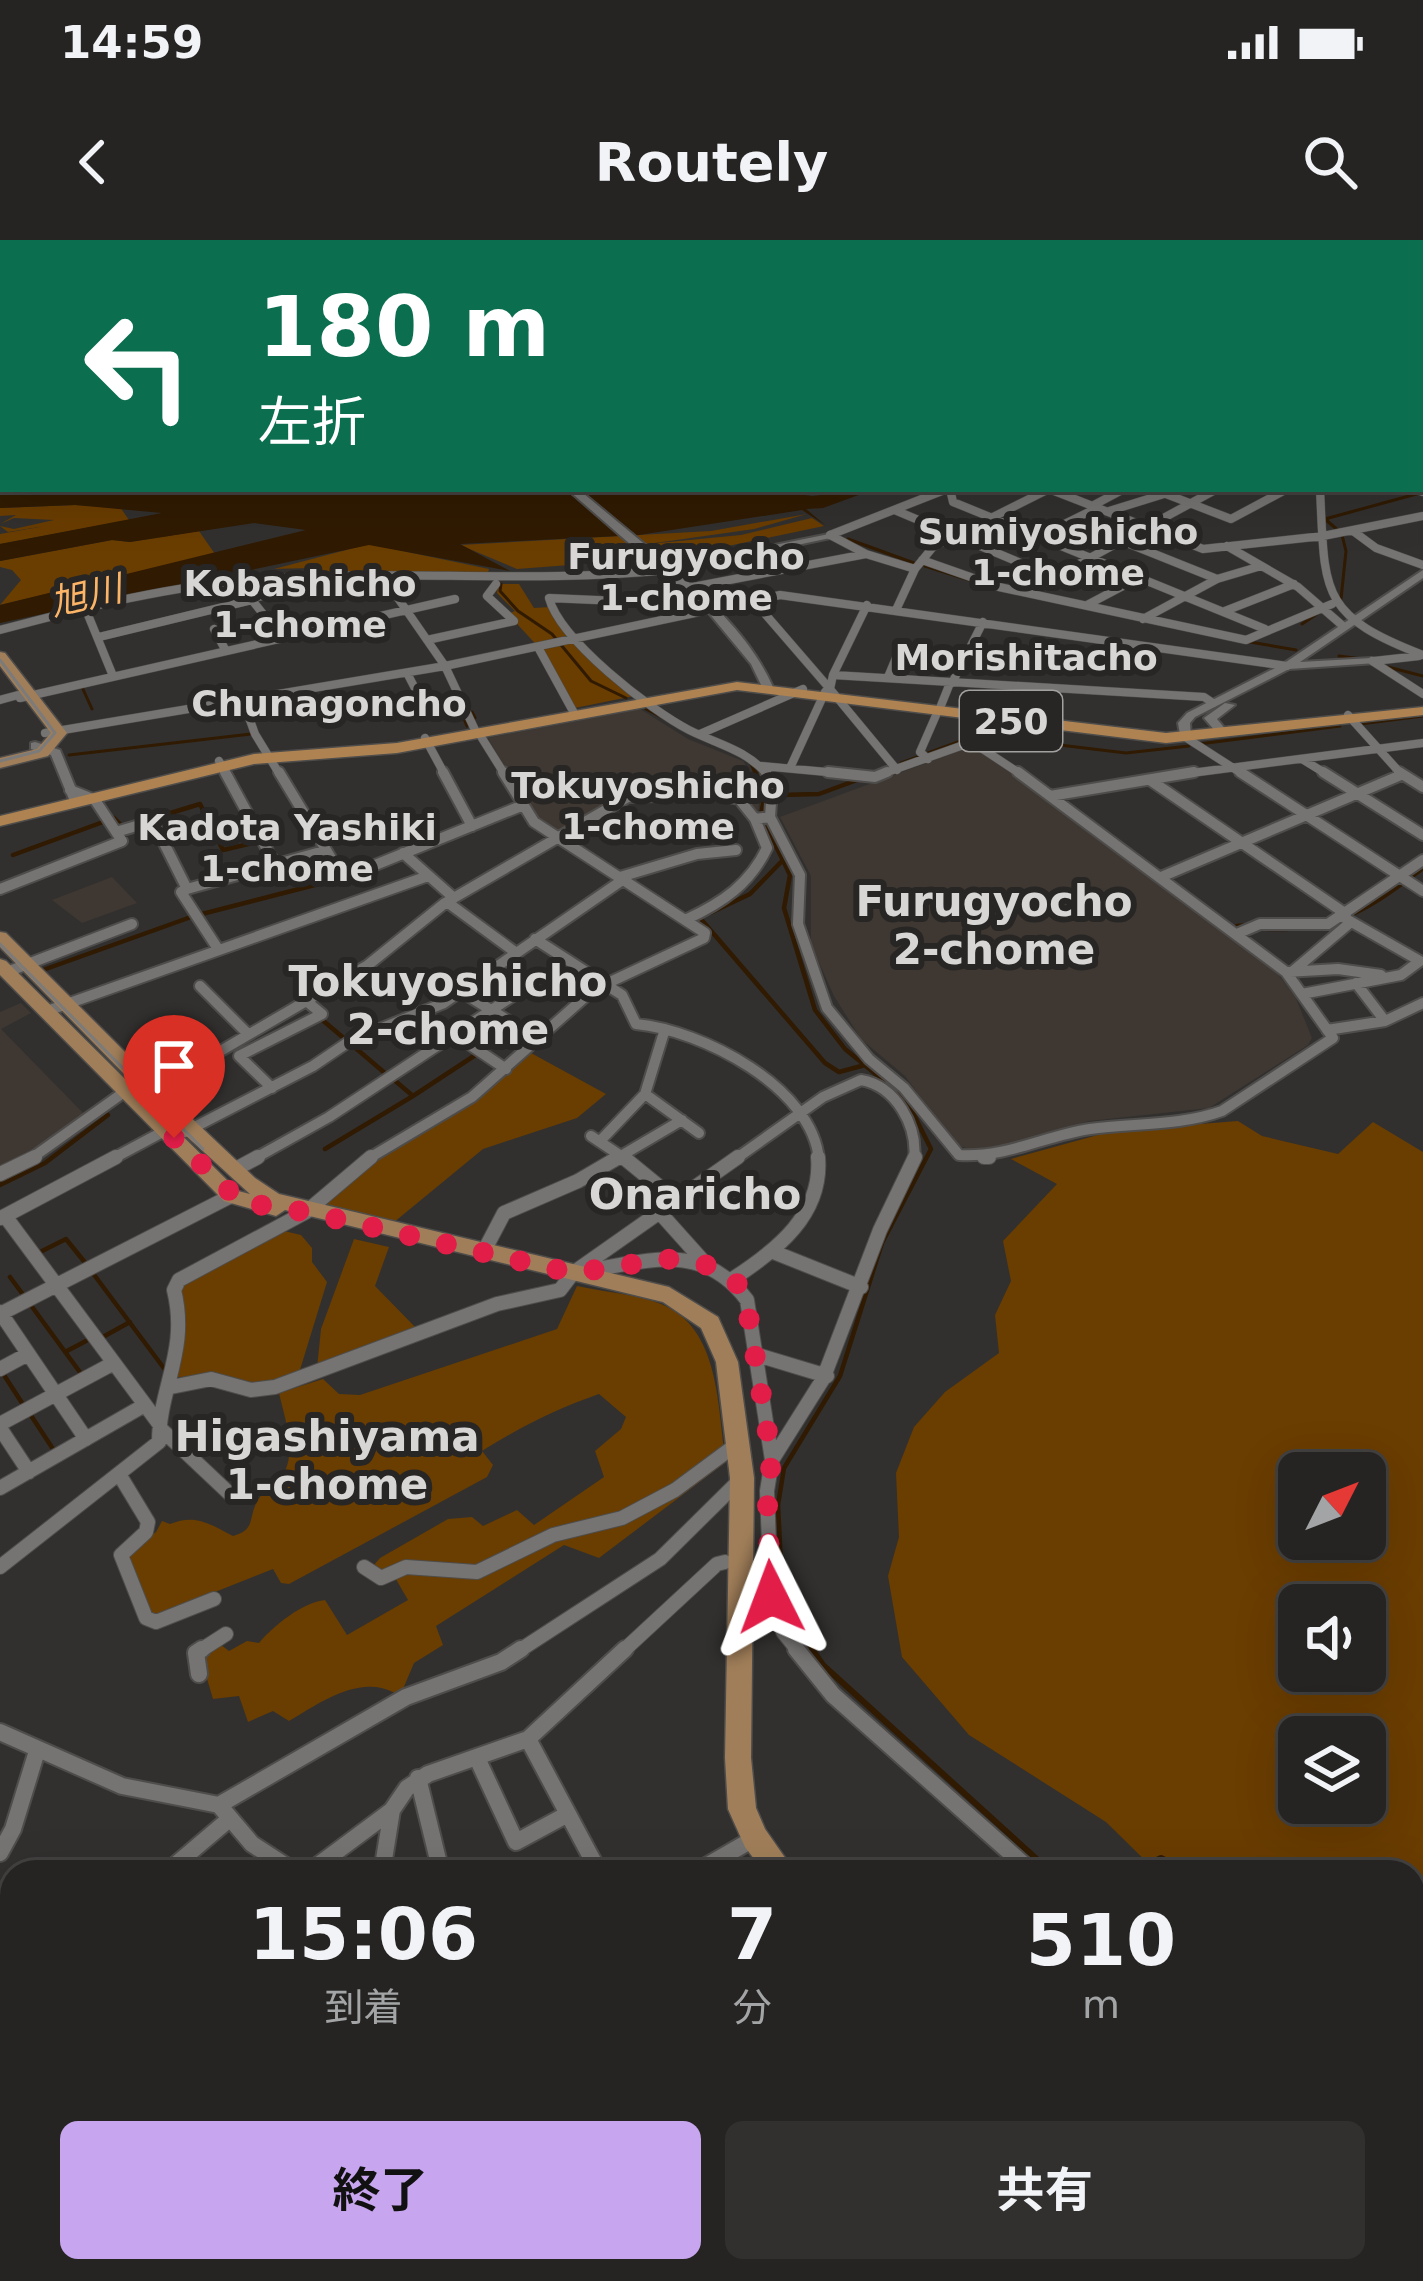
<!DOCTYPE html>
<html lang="ja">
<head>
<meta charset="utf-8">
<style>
  body { margin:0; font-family:"DejaVu Sans","Noto Sans JP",sans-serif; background:#31302f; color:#f1f3f6; height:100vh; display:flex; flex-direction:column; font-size:45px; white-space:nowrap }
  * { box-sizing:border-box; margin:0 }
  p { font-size:39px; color:#a3a4a5 }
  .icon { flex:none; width:66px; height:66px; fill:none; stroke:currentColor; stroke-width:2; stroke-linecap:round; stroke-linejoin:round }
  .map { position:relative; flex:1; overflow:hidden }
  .sheet { position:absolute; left:0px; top:1620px; width:1425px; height:423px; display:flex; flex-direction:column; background:#252422; border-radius:36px 36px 0 0; box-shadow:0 12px 48px #0002,0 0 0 3px #424140 }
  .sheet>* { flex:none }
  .top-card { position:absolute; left:0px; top:0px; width:1425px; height:252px; box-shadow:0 12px 48px #0002,0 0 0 3px #424140; background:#0b6e4f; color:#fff; overflow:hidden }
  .needle { width:78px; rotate:48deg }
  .tools { position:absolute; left:1278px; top:1212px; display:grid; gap:24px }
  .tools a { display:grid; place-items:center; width:108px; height:108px; border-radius:18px; background:#252422; box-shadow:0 12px 48px #0002,0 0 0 3px #424140; font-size:60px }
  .pin { position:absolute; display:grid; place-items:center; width:102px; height:102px; color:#fff; margin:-123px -51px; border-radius:50% 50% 50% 0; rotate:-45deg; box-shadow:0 0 12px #0007 }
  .pin .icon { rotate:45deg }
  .me { position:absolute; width:132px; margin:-66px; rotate:357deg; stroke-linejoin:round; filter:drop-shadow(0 0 9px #0008) }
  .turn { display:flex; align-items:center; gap:42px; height:252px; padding:0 60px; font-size:54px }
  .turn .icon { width:156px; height:156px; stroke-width:2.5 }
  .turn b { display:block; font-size:84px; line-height:102px }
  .eta { display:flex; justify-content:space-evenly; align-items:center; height:204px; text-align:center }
  .eta b { font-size:72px; font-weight:700; line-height:84px }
  .button { display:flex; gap:24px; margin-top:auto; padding:24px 60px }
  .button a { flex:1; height:138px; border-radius:18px; background:#c8a6ef; color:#111; font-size:48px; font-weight:700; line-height:138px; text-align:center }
  .button a+a { background:#31302f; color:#f1f3f6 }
  .status { display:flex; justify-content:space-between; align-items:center; height:84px; padding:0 60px; background:#252422; direction:ltr }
  .status svg { height:33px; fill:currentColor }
  header { display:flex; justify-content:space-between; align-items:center; height:156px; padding:0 60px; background:#252422; font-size:54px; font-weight:700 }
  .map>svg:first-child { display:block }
</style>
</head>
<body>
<div class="status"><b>14:59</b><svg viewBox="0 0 49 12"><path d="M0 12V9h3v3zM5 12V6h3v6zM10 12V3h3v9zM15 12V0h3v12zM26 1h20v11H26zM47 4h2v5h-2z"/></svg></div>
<header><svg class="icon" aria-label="back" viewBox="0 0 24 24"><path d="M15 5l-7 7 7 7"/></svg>Routely<svg class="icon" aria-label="search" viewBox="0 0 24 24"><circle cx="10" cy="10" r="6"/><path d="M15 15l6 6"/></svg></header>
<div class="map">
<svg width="1423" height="2041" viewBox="0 0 1423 2041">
  <rect width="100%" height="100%" fill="#31302e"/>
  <path fill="#3f3832" d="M 640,469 L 688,499 L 743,521 L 760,547 L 758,576 L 741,558 L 639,551 L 557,593 L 532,573 L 488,498 Z
    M 970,507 L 978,508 L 1269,723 L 1295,756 L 1312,798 L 1308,805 L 1209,868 L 1089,881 L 984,913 L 956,905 L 905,836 L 861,799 L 834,756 L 811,705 L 811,636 L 780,577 Z
    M 112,637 L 137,663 L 82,683 L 52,660 Z
    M 21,763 L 31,773 L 1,789 L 86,876 L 0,929 L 0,772 Z"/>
  <path fill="#6a3d00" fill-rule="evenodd" d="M 75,265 L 120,267 L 129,280 L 0,304 L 0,294 L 45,286 L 8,292 L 0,286 L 14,289 L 54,280 L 14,278 L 0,284 L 16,275 L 0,276 L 0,268 Z
    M 807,274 L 754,289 L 648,304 L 741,295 L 812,278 L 824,286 L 675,317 L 517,329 L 460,305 L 711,291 Z
    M 199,291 L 215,314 L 0,365 L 21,340 L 12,330 L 0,327 L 0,321 L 112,300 L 130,302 Z
    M 369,304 L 489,329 L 486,339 L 308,335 L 309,328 L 274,329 Z
    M 498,344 L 519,344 L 534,368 L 550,367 L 634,456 L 575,468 L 542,411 L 508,374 L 515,371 L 497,353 Z
    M 531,813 L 606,854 L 577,878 L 483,909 L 393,983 L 318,966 L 346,939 L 475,859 Z
    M 1238,881 L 1262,896 L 1338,914 L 1373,882 L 1423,912 L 1423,1805 L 1413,1799 L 1413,1632 L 1157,1632 L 1106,1582 L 969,1495 L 902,1417 L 888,1336 L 899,1297 L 896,1233 L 914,1187 L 945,1152 L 999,1113 L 995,1075 L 1011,1041 L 1003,1001 L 1057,944 L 1011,919 L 1112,891 ZM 1299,1233 L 1365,1233 L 1365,1299 L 1299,1299 ZM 1299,1365 L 1365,1365 L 1365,1431 L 1299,1431 ZM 1299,1497 L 1365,1497 L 1365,1563 L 1299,1563 Z
    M 284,991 L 301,995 L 312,1008 L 312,1022 L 327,1042 L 299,1133 L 255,1145 L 225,1136 L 178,1137 L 178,1045 Z
    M 354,999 L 389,1007 L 375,1046 L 418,1090 L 317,1128 L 321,1089 Z
    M 577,1046 C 604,1052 636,1054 661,1064 C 721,1088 717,1168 726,1222 L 599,1318 L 564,1305 L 436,1386 L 443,1405 L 414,1423 L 403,1449 L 395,1453 C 360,1434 321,1462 289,1481 L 273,1471 L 248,1482 L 239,1456 L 213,1459 L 202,1422 L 207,1412 L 221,1405 L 229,1411 L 247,1401 L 259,1403 C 273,1386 303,1362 325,1360 L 347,1395 L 408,1360 L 390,1329 L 380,1332 L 373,1326 L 380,1318 L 448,1279 L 472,1277 L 483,1286 L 517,1270 L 534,1285 L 604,1237 L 595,1211 L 621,1189 L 626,1177 L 599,1154 C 556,1169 522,1186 482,1211 L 493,1225 L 487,1237 L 289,1344 L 281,1343 L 273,1329 L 157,1375 L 150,1372 L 127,1313 L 156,1292 L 162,1281 L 170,1284 C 196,1273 211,1285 233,1296 C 257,1289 247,1278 258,1260 C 264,1249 279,1242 285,1231 C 296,1208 284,1176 279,1153 L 323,1139 L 339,1154 L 360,1155 L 557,1089 Z
    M 1413,1869 L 1423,1875 L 1423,2041 L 1288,2041 L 1292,2031 L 1413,2031 Z
    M 12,1948 L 12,2031 L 178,2031 L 176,2041 L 0,2041 L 0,1962 Z
    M 643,2031 L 1145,2031 L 1143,2041 L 645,2041 Z"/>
  <path fill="#301a02" d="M 0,226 L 3,249 L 766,249 L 812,256 L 875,249 L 823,268 L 806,269 L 825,285 L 802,270 L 639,295 L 460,304 L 510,331 L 369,305 L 0,383 L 0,365 L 306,290 L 254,283 L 130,302 L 112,300 L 0,321 L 0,304 L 162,273 L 75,265 L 0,268 Z"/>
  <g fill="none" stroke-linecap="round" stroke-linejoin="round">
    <path stroke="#301a02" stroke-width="3" d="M 1340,292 L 1325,279 L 1420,253
      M 848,299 L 914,323
      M 925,326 L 985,345
      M 501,344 L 500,351 L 518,371 L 552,394 L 591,441 L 626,458
      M 1341,359 L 1346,311 L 1342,295
      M 1302,384 L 1317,374
      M 1250,402 L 1296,410
      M 1339,416 L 1362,419
      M 1388,427 L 1423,436
      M 82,447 L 92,469
      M 646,469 L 715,505
      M 461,472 L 467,486
      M 472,472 L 475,478
      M 1360,484 L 1423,476
      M 1199,504 L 1340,486
      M 69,515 L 251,494
      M 901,523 L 977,495 L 1126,513 L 1189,506
      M 751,524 L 756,535"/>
    <path stroke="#301a02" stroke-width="4.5" d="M 755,532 L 765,554 L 761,575 L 790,635 L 784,668 L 815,770 L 845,809 L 906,859 L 931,909 L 882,1003 L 840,1136 L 784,1228 L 778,1265 L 782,1345 L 789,1375 L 814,1412
      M 779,555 L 819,554 L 857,540
      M 114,578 L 123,587
      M 151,579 L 200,564 L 223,610 L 257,602
      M 13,615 L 103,582
      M 710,673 L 750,654 L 782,621
      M 198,675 L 338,639
      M 700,678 L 825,823 L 839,832 L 865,825
      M 1237,686 L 1250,685
      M 1267,689 C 1337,691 1369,669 1423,628
      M 43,730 L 191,677
      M 320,778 L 346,800
      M 352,805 L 386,834
      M 393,839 L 413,856 L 477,814
      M 325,909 L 413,856
      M 0,945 L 45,923 L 108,875
      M 40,1012 L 66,999 L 87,1025
      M 92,1032 L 166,1131
      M 10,1037 L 24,1056
      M 30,1064 L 82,1135
      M 101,1098 L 130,1082
      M 65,1112 L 86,1101
      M 2,1132 L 24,1166
      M 30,1174 L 55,1212"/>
    <path stroke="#301a02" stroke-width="6" d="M 812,1409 L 823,1425 L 1051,1632
      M 1131,1632 L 1161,1618 L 1189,1632"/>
    <g stroke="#4e4d4b" stroke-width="6">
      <path id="pedestrian" d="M 268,3 L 280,0"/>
    </g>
    <g stroke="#4e4d4b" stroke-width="8">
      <path id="minor-far4" d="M 305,0 L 326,0
        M 1312,0 L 1321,3
        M 21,3 L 34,0
        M 74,3 L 86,0
        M 125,3 L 135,0
        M 181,3 L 192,0
        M 222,3 L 234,0"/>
    </g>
    <g stroke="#4e4d4b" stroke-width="9">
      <path id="minor-far3" d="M 950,249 L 953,262 L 1265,389
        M 1049,249 L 1203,309 L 1323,296 L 1423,276
        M 1153,249 L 1231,279 L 1287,249
        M 1320,249 C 1325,353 1319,375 1423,415
        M 1414,249 L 1423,252
        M 1092,266 L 1124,249
        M 897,271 L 1054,337
        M 1109,271 L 1164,254
        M 1353,291 L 1376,308 L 1423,325
        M 830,295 L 947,249
        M 830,295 L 866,314 L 915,329
        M 1040,296 L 1097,268
        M 1122,301 L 1217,339
        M 1227,306 L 1298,347 L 1343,386
        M 922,320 L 999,347 L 1246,400 L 1332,364
        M 1029,351 L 1217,249
        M 754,361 L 830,449
        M 1087,365 L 1140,337
        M 86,370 L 113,436
        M 896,370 L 915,329 L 933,307 L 1049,249
        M 1225,371 L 1294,344
        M 1143,379 L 1217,339 L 1261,326
        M 214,389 L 226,411
        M 0,390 C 86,367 173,345 262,339 C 397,329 532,344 667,330
        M 99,397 L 252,360
        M 282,398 L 252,360 L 256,357 L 324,347 L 393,351 L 445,426 L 475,490
        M 427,400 L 514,381 L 487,356 L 496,344
        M 539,409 L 574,473
        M 1372,421 L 1423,454
        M 1374,421 L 1419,416
        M 407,433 L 419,456 L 414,459 L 421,474
        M 833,435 L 867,365
        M 888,437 L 901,406 L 941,413
        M 952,443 L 983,382
        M 20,458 L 455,359
        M 0,460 L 18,455
        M 243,461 L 255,494 L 280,535
        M 940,468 L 950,443
        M 1348,475 L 1402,535
        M 45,493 L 445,426 L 780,355 L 1287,426
        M 700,494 L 803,449
        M 480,495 L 505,535
        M 1185,497 L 1244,535
        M 425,498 L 445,535
        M 928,519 L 920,512 L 937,473
        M 1302,519 L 1328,535
        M 219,521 L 227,535
        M 761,526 L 859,535
        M 790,528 L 825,452
        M 897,530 L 830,449 L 833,435 L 1204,457 L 1213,463
        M 768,535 C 745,509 719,505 689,490 C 650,470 560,400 549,358 L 619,361 L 866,314
        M 879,535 L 972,502 L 1022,535
        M 1176,535 L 1423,503"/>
    </g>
    <g stroke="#4e4d4b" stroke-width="14">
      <path id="minor-far2" d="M 225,532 L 275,624
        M 279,532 L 343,638 L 521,566
        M 443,532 L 472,586
        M 766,532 L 772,548 L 770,577 L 800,635 L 798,684 L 827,768 L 869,819 L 904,848 L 959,915 C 1006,918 1044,896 1090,889 C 1133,883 1180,886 1222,871 L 1333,798 L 1286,732 L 1018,532
        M 828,532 L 875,537 L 887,532
        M 1240,532 L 1423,651
        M 1323,532 L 1423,595
        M 1399,532 L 1423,547
        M 1150,540 L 1346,674
        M 1050,556 L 1194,532
        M 116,592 L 153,581 L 187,649 L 181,652 L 218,709
        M 403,613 L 454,658
        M 620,637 L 697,614 L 736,610
        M 1161,637 L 1401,535
        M 0,649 L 122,601 L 95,560 L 70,550
        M 187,649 L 324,611
        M 447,662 L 515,712
        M 687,679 C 722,663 750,644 767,608 L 755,579
        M 1239,693 L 1260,684 L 1328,684 L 1423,620
        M 535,699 L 622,755 L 636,784 C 701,790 813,847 819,920
        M 1293,731 L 1351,682
        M 7,732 L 132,684
        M 1286,732 L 1338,729 L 1381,735
        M 1356,743 L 1385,781
        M 200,746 L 248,794
        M 460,751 L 540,800
        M 1302,754 L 1401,735 L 1420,721 L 1341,676
        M 47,771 L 428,636
        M 421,772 L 506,829
        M 1327,790 L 1385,781 L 1423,763
        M 272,848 L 239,816 L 322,774 L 305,760
        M 152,851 L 368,725 L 445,663 L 628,557 L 713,554 L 739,559 L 755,579 L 770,577
        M 645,854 L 699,893
        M 185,892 L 313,826 L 350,801 L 444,763 L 624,639
        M 591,896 L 627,920
        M 602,899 L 645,854 L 665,789
        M 29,920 L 127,850
        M 110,920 L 183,881
        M 252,920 L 329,877 L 528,746
        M 366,920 L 472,857 L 593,750 L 704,698 L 705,693 L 534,582 L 503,532
        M 614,920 L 682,880
        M 734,920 L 823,857 L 861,840 C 896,846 918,886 914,920"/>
    </g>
    <g stroke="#4e4d4b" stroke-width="16">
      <path id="minor-far1" d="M 623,917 L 678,962
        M 984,917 L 989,917
        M 234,930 L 258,917
        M 0,934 L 35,917
        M 661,974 L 704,1022
        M 5,976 L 160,1185
        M 1,978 L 116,917
        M 483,1013 L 504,973 L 578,941 L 619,917
        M 776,1013 L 861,1047
        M 585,1031 C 648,1021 703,1001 747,1060 L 772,1220 L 767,1251 L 771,1357 L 783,1392 L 799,1412
        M 734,1038 C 777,1010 823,974 818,917
        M 0,1072 L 86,1199
        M 0,1074 L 231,956
        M 754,1114 L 827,1136
        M 0,1129 L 28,1114
        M 171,1147 L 211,1139 L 251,1150 L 275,1147 L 497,1064 L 560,1050 L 573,1033 L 738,917
        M 0,1184 L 112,1124
        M 0,1188 L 29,1232
        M 161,1189 L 232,1256
        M 772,1220 L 823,1139 L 880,990 L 915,917
        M 119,1234 L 148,1282 L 146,1292 L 121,1315 L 146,1378 L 156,1382 L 214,1359
        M 0,1248 L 143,1166
        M 0,1327 L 159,1202 C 159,1147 189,1111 174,1050 L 179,1040 L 306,972 L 371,917
        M 364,1327 L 381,1338 L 406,1327 L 477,1332 L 553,1295 L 622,1278 L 675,1250 L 737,1204
        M 198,1412 L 226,1394
        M 517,1412 L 660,1319 L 741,1239
        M 622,1412 L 717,1324 L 725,1322"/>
    </g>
    <g stroke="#4e4d4b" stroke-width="20">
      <path id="minor" d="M 796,1409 L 833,1455 L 1032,1632
        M 199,1434 L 196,1413 L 202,1409
        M 0,1492 L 122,1546 L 219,1565 L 406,1457 L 501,1422 L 521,1409
        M 528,1499 L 599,1632
        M 477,1518 L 516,1602 L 568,1574
        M 418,1538 L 441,1632
        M 219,1565 L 252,1604 L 295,1632
        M 0,1613 L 13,1589 L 37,1511
        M 167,1632 L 227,1581
        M 309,1632 L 391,1571
        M 382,1632 L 392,1570 L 407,1548 L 428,1534 L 528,1499 L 625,1409
        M 696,1632 L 755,1598
        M 0,1759 L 12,1747
        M 1413,1819 L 1423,1826
        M 1222,2031 L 1227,2041
        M 263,2041 L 268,2031
        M 567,2041 L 568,2031"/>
    </g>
    <g stroke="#4e4d4b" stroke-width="4">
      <path id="tertiary" d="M 114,0 L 123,0 L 127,3 L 118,3 Z
        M 1422,73 L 1423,73 L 1423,77 L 1422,77 Z
        M 0,77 L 3,77 L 3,82 L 0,82 Z
        M 3,195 L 3,201 L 0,202 L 0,196 Z
        M 567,249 L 578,249 L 671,326 L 834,293 L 834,297 L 830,298 L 676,331 C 715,365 752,400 773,447 L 771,449 L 763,449 L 751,424 L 708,372 Z
        M 1423,330 L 1423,338 L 1300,422 L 1372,418 L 1376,419 L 1376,423 L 1289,429 L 1195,477 L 1190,483 L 1191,497 L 1181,500 L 1178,483 L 1187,473 L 1283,424 Z
        M 1225,463 L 1235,465 L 1217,479 L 1226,490 L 1220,494 L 1216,492 L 1204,478 Z
        M 35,502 L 60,510 L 81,561 L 79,564 L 71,564 L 51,515 L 31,509 L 31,503 Z"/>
    </g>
    <g stroke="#4e4d4b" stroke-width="3">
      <path id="secondary" d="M 1422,37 L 1423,37 L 1423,43 L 1422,43 Z"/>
    </g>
    <g stroke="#4e4d4b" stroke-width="3">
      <path id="primary" d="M 3,108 L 3,114 L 0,115 L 0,109 Z
        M 0,412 L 5,413 L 67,493 L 48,516 L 0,528 L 0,518 L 37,509 L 51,493 L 0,426 Z
        M 0,692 L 6,693 L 184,871 L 255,938 L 279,954 L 669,1047 L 718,1077 L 738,1122 L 754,1238 L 751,1518 L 756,1568 L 765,1589 L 795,1632 L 764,1632 L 745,1607 L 728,1569 L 725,1518 L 730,1238 L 716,1122 L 701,1088 L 663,1062 L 285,970 L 276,976 L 224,961 L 0,735 L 0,719 L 6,721 L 238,951 L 250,954 L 170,881 L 0,707 Z
        M 1151,2031 L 1183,2031 L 1182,2041 L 1150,2041 Z"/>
    </g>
    <g stroke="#4e4d4b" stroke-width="3">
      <path id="trunk" d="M 737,442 L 1166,493 L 1423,467 L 1423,475 L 1166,503 L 737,450 L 397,513 L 254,524 L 0,586 L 0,576 L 254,514 L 397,503 Z"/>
    </g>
    <use href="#pedestrian" stroke="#767472" stroke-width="4.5"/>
    <use href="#minor-far4" stroke="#767472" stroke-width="6"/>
    <use href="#minor-far3" stroke="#767472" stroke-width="8"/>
    <use href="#minor-far2" stroke="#767472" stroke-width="10"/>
    <use href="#minor-far1" stroke="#767472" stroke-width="14"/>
    <use href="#minor" stroke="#767472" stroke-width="16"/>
    <use href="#tertiary" fill="#767472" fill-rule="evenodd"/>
    <use href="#secondary" fill="#8b7966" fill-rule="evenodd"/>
    <use href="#primary" fill="#a07e59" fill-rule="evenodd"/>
    <use href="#trunk" fill="#ae8251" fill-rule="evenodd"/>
    <path stroke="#7c7b7a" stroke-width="3" d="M 402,3 L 413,0
      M 0,420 L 55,493 L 39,511 L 0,521
      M 0,704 L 203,909"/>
  </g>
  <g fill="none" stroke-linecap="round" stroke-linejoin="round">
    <path stroke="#e11d48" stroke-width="21" stroke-dasharray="0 37.8" d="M 174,898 L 241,962 L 306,972 L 573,1033 L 667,1019 L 692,1021 L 721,1029 L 734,1038 L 746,1060 L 772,1220 L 767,1251 L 771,1357"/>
  </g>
  <g text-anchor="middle" stroke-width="12" stroke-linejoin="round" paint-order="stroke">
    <g font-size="36" font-weight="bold" fill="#d7d6d5" stroke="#282624">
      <text x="1058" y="304">Sumiyoshicho<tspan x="1058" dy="41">1-chome</tspan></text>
      <text x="686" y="329">Furugyocho<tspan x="686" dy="41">1-chome</tspan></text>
      <text x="300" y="356">Kobashicho<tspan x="300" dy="41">1-chome</tspan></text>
      <text x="1026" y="430">Morishitacho</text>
      <text x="329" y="476">Chunagoncho</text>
      <text x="648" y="558">Tokuyoshicho<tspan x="648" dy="41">1-chome</tspan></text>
      <text x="287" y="600">Kadota Yashiki<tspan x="287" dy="41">1-chome</tspan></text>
    </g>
    <g font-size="36" font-style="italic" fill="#fcb467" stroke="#282624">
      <text transform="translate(86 355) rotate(-13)" y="13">旭川</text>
    </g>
    <rect fill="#282624" stroke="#a2a1a0" stroke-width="3" x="960" y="451" width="102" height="60" rx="9"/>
    <g font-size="36" font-weight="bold" fill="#d7d6d5">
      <text x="1011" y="494">250</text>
    </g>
    <g font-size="42" font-weight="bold" fill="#d7d6d5" stroke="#282624">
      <text x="994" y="676">Furugyocho<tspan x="994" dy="48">2-chome</tspan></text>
      <text x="448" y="756">Tokuyoshicho<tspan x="448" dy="48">2-chome</tspan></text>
      <text x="695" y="969">Onaricho</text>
      <text x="327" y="1211">Higashiyama<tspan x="327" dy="48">1-chome</tspan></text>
    </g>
  </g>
</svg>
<div class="tools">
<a><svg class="needle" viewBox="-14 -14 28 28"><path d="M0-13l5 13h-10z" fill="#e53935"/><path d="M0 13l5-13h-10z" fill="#a3a4a5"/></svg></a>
<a><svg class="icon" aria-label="sound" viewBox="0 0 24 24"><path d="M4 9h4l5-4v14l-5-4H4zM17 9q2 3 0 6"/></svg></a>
<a><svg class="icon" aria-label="layers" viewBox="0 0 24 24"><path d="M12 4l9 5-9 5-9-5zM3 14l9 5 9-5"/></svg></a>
</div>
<div class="pin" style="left:174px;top:898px;background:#d93025"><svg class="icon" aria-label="arrive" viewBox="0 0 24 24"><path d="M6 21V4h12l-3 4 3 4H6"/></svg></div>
<svg class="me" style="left:771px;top:1357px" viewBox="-20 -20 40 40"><path d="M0-17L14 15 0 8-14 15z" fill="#e11d48" stroke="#fff" stroke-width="4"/></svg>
<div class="top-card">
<div class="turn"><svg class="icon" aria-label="left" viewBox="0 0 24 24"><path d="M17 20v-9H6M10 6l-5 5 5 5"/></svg><div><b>180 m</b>左折</div></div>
</div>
<section class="sheet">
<div class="eta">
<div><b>15:06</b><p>到着</p></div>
<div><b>7</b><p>分</p></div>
<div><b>510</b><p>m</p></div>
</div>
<div class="button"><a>終了</a><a>共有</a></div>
</section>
</div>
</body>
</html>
